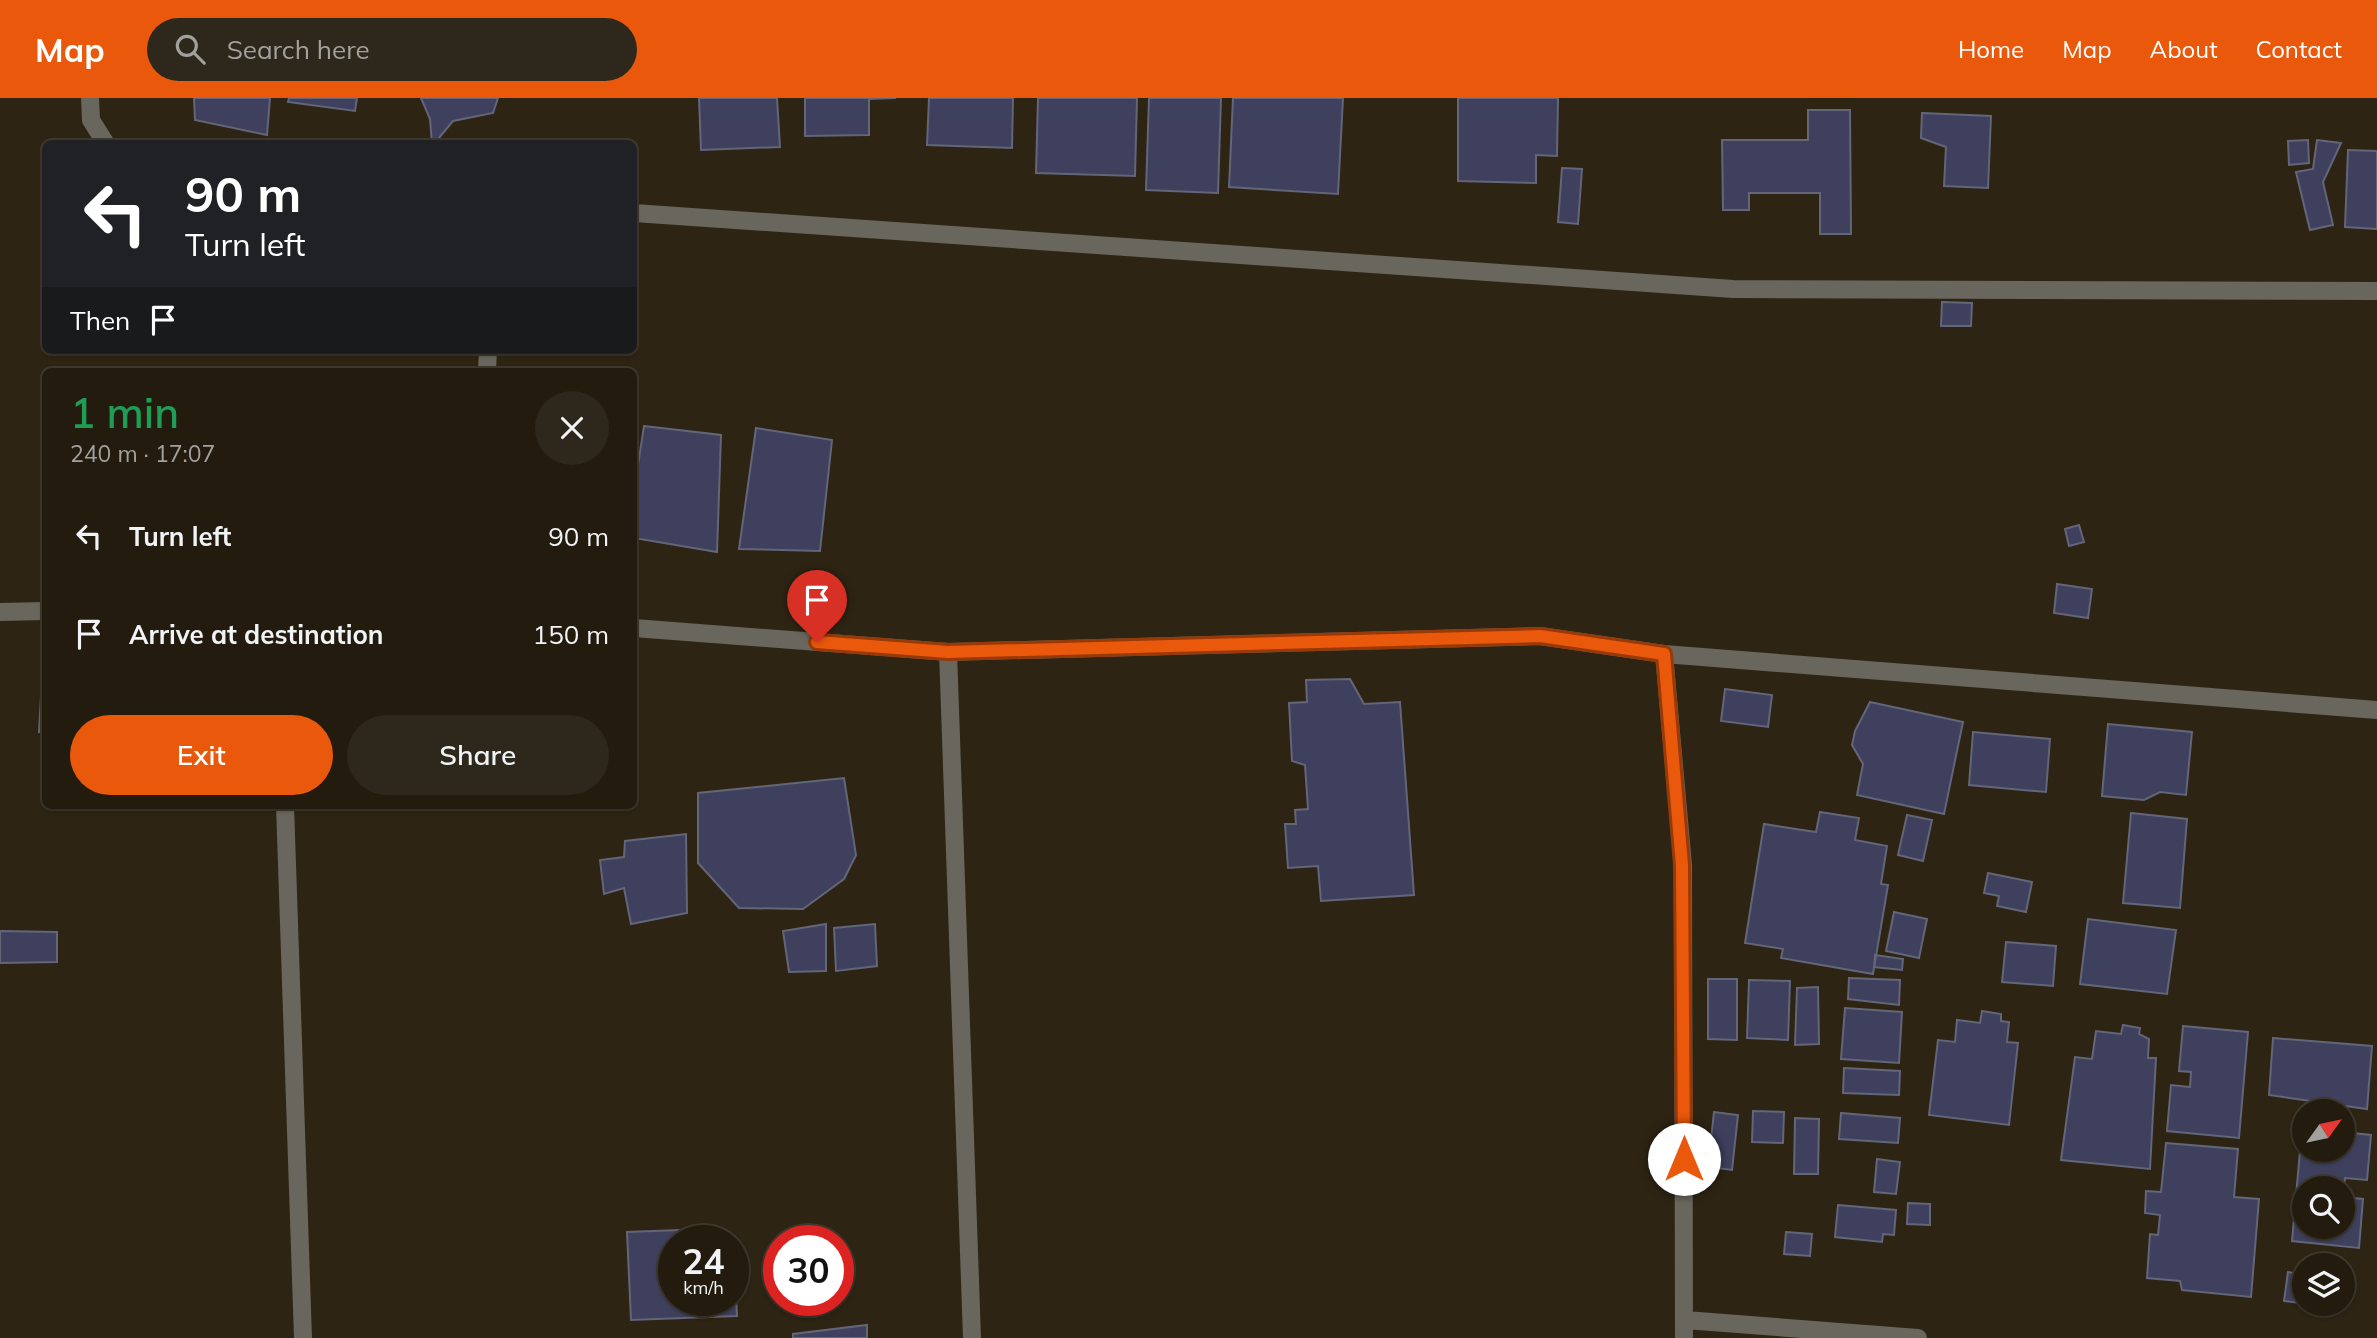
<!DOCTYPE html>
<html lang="en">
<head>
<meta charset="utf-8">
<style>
  body { margin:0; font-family:Mulish,sans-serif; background:#2e281c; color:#f1f3f6; height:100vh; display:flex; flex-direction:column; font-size:26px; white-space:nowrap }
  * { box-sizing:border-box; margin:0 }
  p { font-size:23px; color:#a2a19e }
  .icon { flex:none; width:38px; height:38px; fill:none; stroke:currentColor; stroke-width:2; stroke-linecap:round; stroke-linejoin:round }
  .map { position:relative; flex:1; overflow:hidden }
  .drawer { position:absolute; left:42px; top:270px; width:595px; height:441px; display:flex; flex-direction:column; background:#221b0e; border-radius:10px; box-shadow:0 2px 5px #0004,0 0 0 2px #3f392e }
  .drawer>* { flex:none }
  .banner { position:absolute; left:42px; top:42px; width:595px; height:214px; border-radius:10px; box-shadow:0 2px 5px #0004,0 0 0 2px #3f392e; background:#202124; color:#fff; overflow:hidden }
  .needle { width:46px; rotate:57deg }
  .tools { position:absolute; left:2292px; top:1001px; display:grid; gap:14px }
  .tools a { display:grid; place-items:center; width:63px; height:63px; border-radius:50%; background:#221b0e; box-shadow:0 2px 5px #0004,0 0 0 2px #3f392e; font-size:35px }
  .speed { position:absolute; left:658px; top:1127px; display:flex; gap:14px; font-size:35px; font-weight:700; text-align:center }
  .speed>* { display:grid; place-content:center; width:91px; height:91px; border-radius:50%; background:#221b0e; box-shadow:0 2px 5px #0004,0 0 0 2px #3f392e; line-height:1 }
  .speed small { font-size:18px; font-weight:400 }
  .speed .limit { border:10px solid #d22; background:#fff; color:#111 }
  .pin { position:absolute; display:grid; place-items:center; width:60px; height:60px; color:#fff; margin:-72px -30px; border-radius:50% 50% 50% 0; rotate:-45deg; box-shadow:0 0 7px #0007 }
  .pin .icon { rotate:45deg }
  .me { position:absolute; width:77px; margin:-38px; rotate:0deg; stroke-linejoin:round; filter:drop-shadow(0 0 5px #0008) }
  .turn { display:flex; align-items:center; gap:24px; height:147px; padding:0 28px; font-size:32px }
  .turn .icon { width:91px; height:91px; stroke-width:2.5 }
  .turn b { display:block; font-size:49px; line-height:60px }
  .then { display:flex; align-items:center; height:66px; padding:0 28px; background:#0003; gap:14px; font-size:26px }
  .round { display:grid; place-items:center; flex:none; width:74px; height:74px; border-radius:37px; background:#2e281c }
  .overview { display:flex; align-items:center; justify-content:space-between; height:119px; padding:0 28px }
  h1 { font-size:42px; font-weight:600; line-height:52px; color:#1e9e55 }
  .primary-button { display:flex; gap:14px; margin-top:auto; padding:14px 28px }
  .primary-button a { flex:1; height:80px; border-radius:42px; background:#ea580c; color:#fff; font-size:28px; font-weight:600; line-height:80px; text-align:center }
  .primary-button a+a { background:#2e281c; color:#f1f3f6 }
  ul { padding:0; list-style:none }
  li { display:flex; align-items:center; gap:21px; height:98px; padding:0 28px }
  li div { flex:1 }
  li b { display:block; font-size:26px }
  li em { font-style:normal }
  header { display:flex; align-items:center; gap:42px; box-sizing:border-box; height:98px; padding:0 35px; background:#ea580c; color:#fff }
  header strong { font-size:33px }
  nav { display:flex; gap:38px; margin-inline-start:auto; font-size:24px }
  .search { width:490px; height:63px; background:#2e281c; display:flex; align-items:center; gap:18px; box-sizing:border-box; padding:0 24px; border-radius:38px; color:#a2a19e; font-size:26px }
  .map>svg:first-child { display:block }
</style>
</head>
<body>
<header>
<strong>Map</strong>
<div class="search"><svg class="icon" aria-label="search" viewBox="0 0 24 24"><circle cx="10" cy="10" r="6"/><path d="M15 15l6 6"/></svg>Search here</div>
<nav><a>Home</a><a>Map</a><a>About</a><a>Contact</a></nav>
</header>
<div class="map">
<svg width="2377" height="1240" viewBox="0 0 2377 1240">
  <rect width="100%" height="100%" fill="#2d2413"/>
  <path fill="#3e405d" stroke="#636579" stroke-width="2" d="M 194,0 L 270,0 L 267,37 L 195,22 Z
    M 289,0 L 357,0 L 355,13 L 288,4 Z
    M 421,0 L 498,0 L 493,15 L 453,23 L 434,46 L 432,46 L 430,21 Z
    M 699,0 L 777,0 L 780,49 L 701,52 Z
    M 805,0 L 896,0 L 869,1 L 869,37 L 805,38 Z
    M 929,0 L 1013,0 L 1012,50 L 927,47 Z
    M 1038,0 L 1137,0 L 1135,78 L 1036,75 Z
    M 1149,0 L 1221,0 L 1218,95 L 1146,92 Z
    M 1233,0 L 1343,0 L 1338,96 L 1229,89 Z
    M 1458,0 L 1558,0 L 1557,58 L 1536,57 L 1536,85 L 1458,83 Z
    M 1808,12 L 1850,12 L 1851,136 L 1820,136 L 1820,95 L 1749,95 L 1749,112 L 1723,112 L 1722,42 L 1808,42 Z
    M 1922,15 L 1991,18 L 1988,90 L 1944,88 L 1946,49 L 1921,40 Z
    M 2308,42 L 2309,65 L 2289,67 L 2288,43 Z
    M 2317,42 L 2341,45 L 2323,84 L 2333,127 L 2310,132 L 2296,74 L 2313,71 Z
    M 2348,52 L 2377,53 L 2377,131 L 2345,129 Z
    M 1562,70 L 1582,71 L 1578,126 L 1558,124 Z
    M 1942,204 L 1972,205 L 1971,228 L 1941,228 Z
    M 644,328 L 721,337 L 717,454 L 634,440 L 634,393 Z
    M 756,330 L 832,342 L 820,453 L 739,451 Z
    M 2079,427 L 2084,444 L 2069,448 L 2065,431 Z
    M 2057,486 L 2092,491 L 2088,520 L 2054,515 Z
    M 43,562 L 46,633 L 39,634 Z
    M 1350,581 L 1364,606 L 1400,604 L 1414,797 L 1321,803 L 1318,768 L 1288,770 L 1285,726 L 1296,726 L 1295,712 L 1308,711 L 1305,667 L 1292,663 L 1289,605 L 1307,604 L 1306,582 Z
    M 1725,591 L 1772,597 L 1768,629 L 1721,623 Z
    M 1870,604 L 1963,624 L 1944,716 L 1857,697 L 1863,666 L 1852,647 L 1855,633 Z
    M 2108,626 L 2192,634 L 2186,697 L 2160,694 L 2144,702 L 2102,698 Z
    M 1973,634 L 2050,641 L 2046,694 L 1969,687 Z
    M 844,680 L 856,757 L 844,781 L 803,811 L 739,810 L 698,765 L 698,695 Z
    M 1820,714 L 1859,720 L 1855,742 L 1887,748 L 1881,786 L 1888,787 L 1873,876 L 1781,860 L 1783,851 L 1745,845 L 1764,726 L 1816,734 Z
    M 2131,715 L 2187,721 L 2180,810 L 2123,805 Z
    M 1907,717 L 1932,722 L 1923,763 L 1898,757 Z
    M 686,736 L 687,815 L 631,826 L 624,790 L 604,796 L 600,762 L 624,759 L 625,743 Z
    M 1988,775 L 2032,784 L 2026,814 L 1997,808 L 1999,798 L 1984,795 Z
    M 1894,814 L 1927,821 L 1919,860 L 1886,853 Z
    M 2088,821 L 2176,832 L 2167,896 L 2080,886 Z
    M 826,826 L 826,873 L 789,874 L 783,833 Z
    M 875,826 L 877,868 L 836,873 L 834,830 Z
    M 0,833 L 57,834 L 57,864 L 0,865 Z
    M 2006,844 L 2056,848 L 2053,888 L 2002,884 Z
    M 1875,857 L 1903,861 L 1902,872 L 1874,869 Z
    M 1849,880 L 1900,882 L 1899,907 L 1848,901 Z
    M 1708,881 L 1737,881 L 1737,942 L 1708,941 Z
    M 1749,882 L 1790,883 L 1788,942 L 1747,940 Z
    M 1818,889 L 1819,946 L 1795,947 L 1797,890 Z
    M 1845,910 L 1902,914 L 1899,965 L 1841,961 Z
    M 1982,913 L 2001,916 L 2001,923 L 2009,924 L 2007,944 L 2018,945 L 2009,1027 L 1929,1017 L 1938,942 L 1955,944 L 1957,922 L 1980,925 Z
    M 2123,927 L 2140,930 L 2139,936 L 2149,941 L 2148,960 L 2156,960 L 2150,1071 L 2061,1062 L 2075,959 L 2092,961 L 2096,933 L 2121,936 Z
    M 2183,928 L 2248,934 L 2239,1040 L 2167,1033 L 2171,987 L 2190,989 L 2191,974 L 2179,973 Z
    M 2273,940 L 2372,948 L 2367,1011 L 2269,997 Z
    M 1844,970 L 1900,973 L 1899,997 L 1843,995 Z
    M 1753,1013 L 1784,1014 L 1783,1045 L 1752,1044 Z
    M 1714,1014 L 1738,1017 L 1732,1072 L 1708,1069 Z
    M 1841,1015 L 1900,1020 L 1898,1045 L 1839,1041 Z
    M 1795,1020 L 1819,1021 L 1818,1076 L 1794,1076 Z
    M 2302,1030 L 2305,1052 L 2343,1052 L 2343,1034 L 2371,1037 L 2367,1082 L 2345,1080 L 2343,1095 L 2343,1090 L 2305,1090 L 2305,1129 L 2343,1129 L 2343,1099 L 2363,1101 L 2359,1150 L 2292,1143 Z
    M 2166,1045 L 2238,1051 L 2234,1099 L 2259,1101 L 2251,1199 L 2182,1192 L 2180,1183 L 2147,1180 L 2150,1136 L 2158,1137 L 2160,1117 L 2145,1115 L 2146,1093 L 2161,1094 Z
    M 1877,1061 L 1900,1064 L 1896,1096 L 1874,1094 Z
    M 1908,1105 L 1930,1106 L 1930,1127 L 1907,1126 Z
    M 1838,1107 L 1896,1112 L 1894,1137 L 1883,1136 L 1882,1144 L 1835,1139 Z
    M 707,1131 L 707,1143 L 674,1143 L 674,1202 L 733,1202 L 734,1155 L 737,1218 L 631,1222 L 627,1134 Z
    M 1786,1134 L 1812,1136 L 1810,1158 L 1784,1156 Z
    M 2288,1174 L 2305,1177 L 2305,1206 L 2309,1206 L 2284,1203 Z
    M 867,1227 L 867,1240 L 793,1240 L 793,1236 Z"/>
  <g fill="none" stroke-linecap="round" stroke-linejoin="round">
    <path stroke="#69665d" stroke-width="18" d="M 90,0 L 91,22 L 106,46
      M 634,115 L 1733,191 L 2377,193
      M 487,273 L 488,252
      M 0,514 L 46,513
      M 634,530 L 948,554 L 1540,538 L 1664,556 L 2377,612
      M 948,554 L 972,1240
      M 1664,556 L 1683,767 L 1684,1240
      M 285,707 L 303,1240
      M 1685,1222 L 1918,1240"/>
  </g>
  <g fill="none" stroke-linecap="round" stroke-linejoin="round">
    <g stroke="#983908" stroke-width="18">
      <path id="route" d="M 817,544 L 948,554 L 1540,538 L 1664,556 L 1682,767 L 1684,1061"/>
    </g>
    <use href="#route" stroke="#ea580c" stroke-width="12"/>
  </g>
</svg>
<div class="tools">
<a><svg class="needle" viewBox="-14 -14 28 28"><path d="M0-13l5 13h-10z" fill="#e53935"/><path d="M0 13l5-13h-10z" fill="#a2a19e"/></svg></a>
<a><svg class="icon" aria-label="search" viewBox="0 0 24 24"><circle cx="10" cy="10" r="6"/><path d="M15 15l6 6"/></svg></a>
<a><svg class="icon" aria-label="layers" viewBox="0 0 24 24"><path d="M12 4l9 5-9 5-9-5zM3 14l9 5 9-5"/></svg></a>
</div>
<div class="speed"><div>24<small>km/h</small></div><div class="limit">30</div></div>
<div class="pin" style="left:817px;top:544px;background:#d93025"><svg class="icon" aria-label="arrive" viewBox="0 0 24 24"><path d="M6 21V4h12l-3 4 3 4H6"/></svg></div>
<svg class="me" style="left:1684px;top:1061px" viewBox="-20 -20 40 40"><circle r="19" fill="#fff"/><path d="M0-13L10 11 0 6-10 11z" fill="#ea580c"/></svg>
<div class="banner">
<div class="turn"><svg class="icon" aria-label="left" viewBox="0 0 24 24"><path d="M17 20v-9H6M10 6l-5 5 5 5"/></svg><div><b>90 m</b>Turn left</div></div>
<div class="then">Then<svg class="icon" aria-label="arrive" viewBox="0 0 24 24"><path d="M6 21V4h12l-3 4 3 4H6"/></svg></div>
</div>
<section class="drawer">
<div class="overview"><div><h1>1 min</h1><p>240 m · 17:07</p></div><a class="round"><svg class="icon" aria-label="close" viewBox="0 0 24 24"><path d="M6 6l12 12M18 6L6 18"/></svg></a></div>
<ul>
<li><svg class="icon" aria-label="left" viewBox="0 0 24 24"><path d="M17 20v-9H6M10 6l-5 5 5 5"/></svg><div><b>Turn left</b></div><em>90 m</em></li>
<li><svg class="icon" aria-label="arrive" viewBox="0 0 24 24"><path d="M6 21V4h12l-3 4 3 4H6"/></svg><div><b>Arrive at destination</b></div><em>150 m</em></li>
</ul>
<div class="primary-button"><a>Exit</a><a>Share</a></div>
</section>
</div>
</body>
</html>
